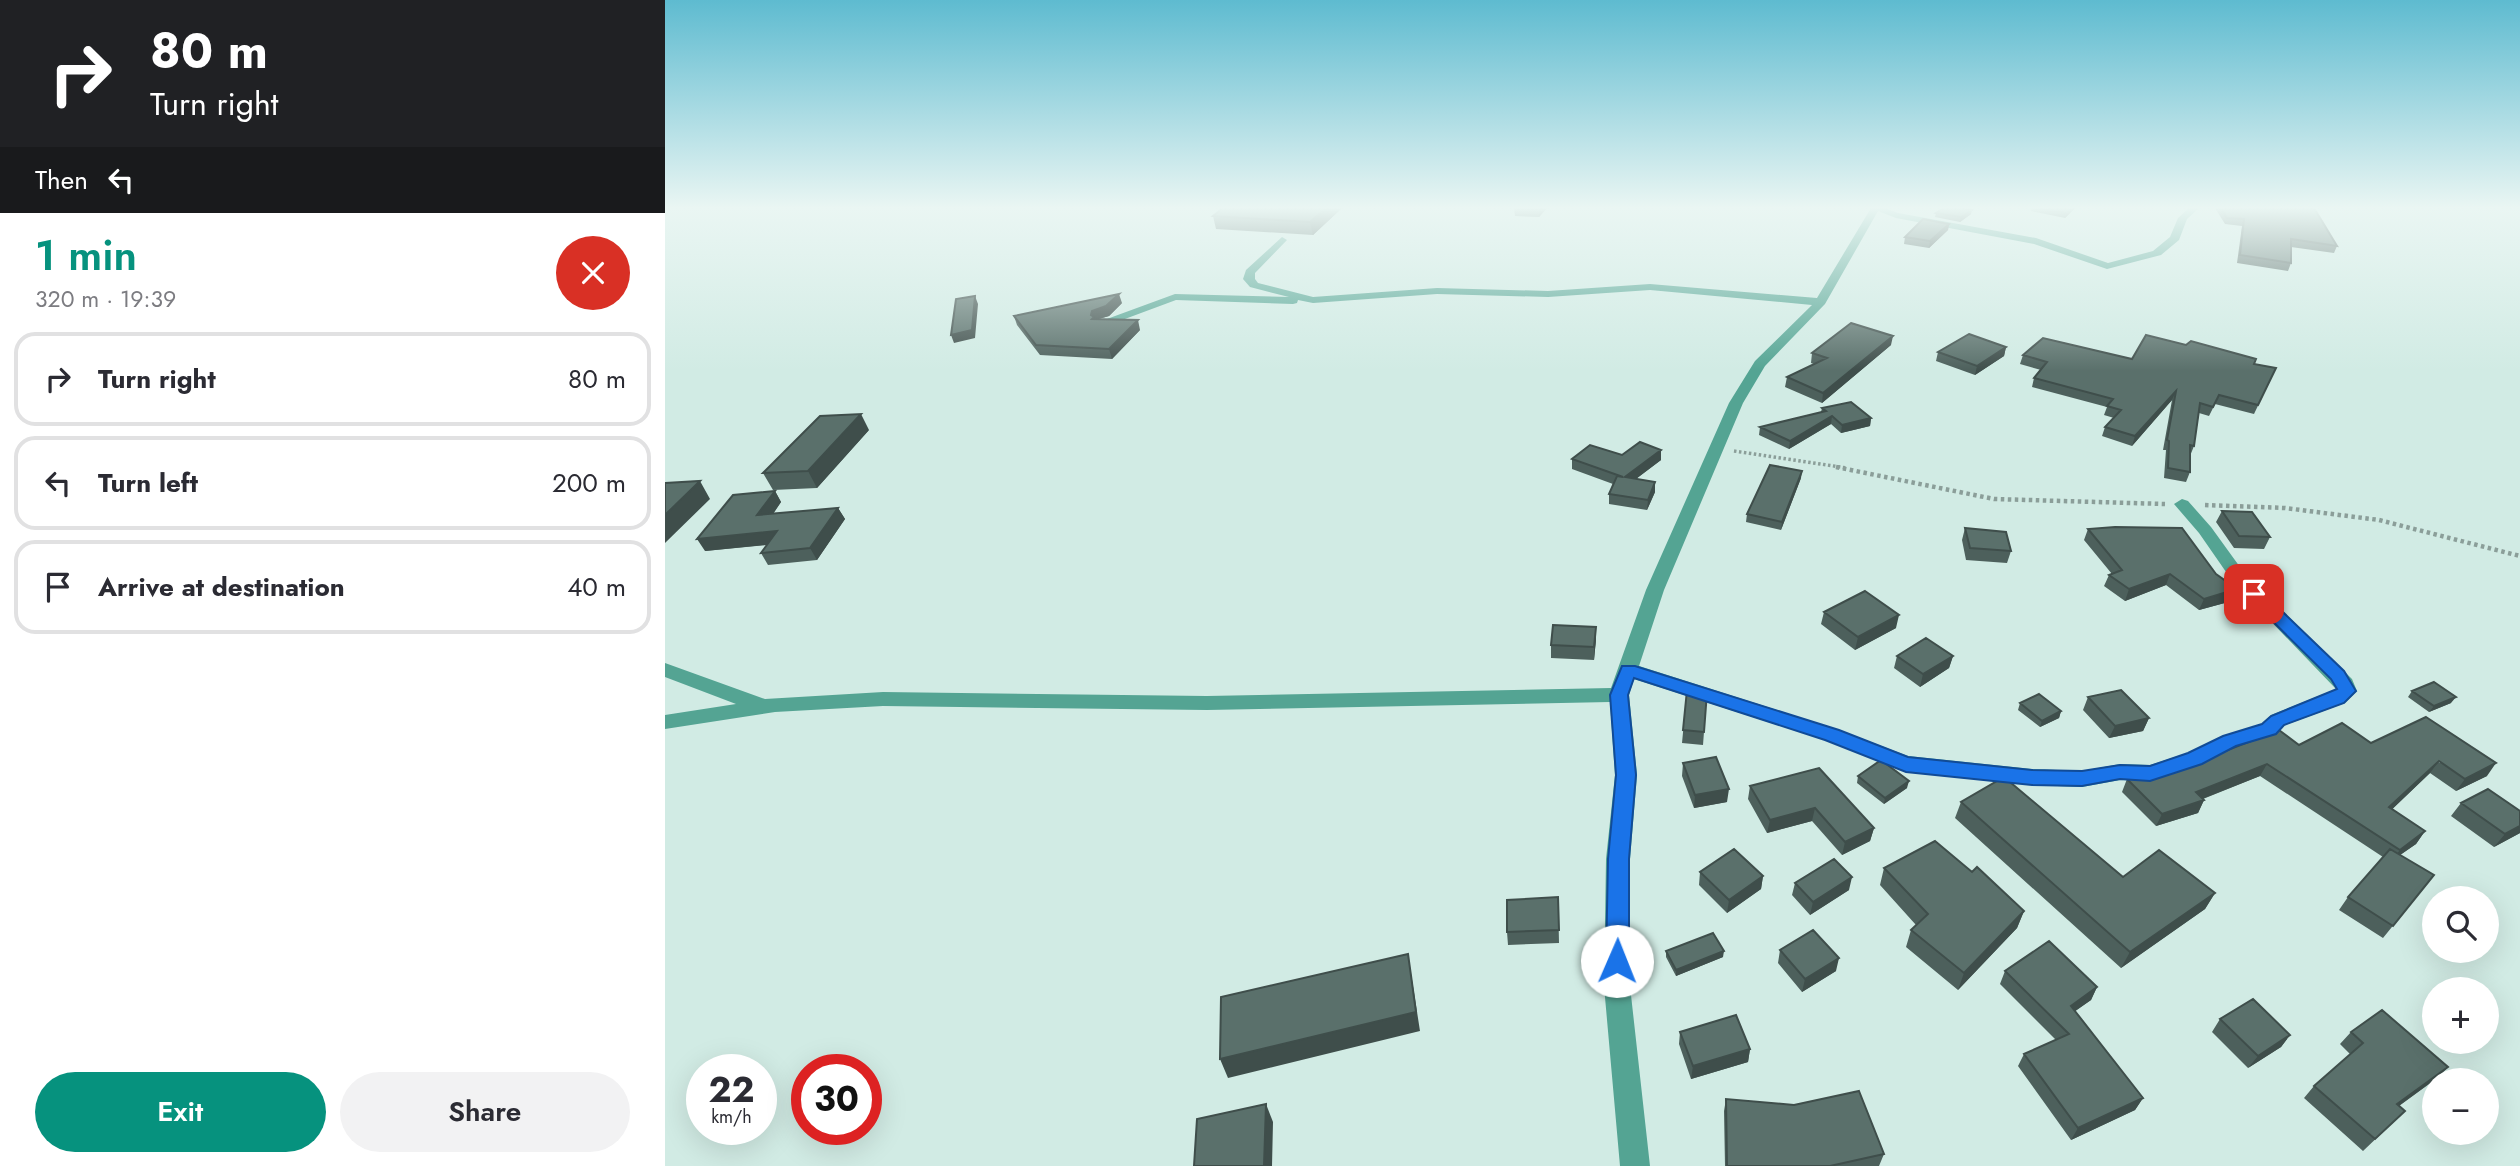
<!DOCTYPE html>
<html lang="en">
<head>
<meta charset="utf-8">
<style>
  body { margin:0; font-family:Jost,sans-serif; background:#f2f2f3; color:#2b2b33; height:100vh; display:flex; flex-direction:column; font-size:26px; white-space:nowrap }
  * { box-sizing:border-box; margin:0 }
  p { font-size:23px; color:#7c7c81 }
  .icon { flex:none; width:38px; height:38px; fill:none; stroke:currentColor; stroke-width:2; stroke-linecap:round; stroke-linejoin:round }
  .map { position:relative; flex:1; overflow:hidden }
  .details { display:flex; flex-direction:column; background:#fff; width:665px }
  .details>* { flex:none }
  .guide { background:#202124; color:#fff; overflow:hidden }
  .controls { position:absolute; left:1757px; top:886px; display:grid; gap:14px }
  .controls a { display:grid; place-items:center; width:77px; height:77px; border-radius:50%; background:#fff; box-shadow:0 7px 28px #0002; font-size:35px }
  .speed { position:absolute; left:21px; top:1054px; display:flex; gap:14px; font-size:35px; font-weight:700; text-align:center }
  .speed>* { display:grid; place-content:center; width:91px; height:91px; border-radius:50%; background:#fff; box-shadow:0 7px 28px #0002; line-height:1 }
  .speed small { font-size:18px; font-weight:400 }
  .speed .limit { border:10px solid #d22; background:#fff; color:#111 }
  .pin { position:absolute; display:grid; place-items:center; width:60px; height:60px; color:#fff; margin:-30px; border-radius:14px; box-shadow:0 4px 10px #0006 }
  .me { position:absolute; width:77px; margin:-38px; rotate:1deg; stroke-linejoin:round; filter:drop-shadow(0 0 5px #0008) }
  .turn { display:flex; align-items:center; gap:24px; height:147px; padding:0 35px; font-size:32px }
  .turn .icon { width:91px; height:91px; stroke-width:2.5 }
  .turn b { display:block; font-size:49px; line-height:60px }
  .then { display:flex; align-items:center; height:66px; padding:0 35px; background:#0003; gap:14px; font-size:26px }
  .round { display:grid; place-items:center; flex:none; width:74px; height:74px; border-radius:37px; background:#f2f2f3 }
  .summary { display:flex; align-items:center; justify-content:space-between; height:119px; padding:0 35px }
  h1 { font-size:42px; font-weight:600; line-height:52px; color:#06927e }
  .cta { display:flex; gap:14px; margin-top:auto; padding:14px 35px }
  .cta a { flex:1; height:80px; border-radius:42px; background:#06927e; color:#fff; font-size:28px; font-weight:600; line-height:80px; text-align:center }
  .cta a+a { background:#f2f2f3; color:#2b2b33 }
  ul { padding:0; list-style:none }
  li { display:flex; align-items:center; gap:21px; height:94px; margin:0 14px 10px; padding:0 21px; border:4px solid #e1e1e2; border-radius:21px }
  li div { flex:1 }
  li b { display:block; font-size:26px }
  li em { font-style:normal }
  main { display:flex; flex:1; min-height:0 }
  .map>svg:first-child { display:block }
</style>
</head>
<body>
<main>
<section class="details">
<div class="guide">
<div class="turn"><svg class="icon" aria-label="right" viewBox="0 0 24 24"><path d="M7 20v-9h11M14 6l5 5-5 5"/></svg><div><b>80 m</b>Turn right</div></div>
<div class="then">Then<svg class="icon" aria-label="left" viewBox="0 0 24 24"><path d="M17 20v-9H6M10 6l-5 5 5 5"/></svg></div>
</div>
<div class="summary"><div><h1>1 min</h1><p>320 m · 19:39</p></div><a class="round" style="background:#d93025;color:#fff"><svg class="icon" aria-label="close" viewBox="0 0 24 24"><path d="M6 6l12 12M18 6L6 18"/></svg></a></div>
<ul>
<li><svg class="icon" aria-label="right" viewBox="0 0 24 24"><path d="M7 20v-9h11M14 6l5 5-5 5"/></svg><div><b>Turn right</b></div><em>80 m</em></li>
<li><svg class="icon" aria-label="left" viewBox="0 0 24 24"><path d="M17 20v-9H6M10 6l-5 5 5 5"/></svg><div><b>Turn left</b></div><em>200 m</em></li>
<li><svg class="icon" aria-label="arrive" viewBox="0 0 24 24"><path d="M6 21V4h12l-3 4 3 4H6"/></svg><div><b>Arrive at destination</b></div><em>40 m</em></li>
</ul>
<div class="cta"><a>Exit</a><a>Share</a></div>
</section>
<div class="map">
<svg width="1855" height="1166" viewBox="0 0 1855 1166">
  <rect width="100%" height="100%" fill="#d1ebe4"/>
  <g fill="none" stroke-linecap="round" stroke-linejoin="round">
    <path stroke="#8b9e99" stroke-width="3.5" stroke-dasharray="2.5 2.5" stroke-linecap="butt" d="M 1069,451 L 1182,468"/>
    <path stroke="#8b9e99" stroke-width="4.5" stroke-dasharray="3.5 3.5" stroke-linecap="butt" d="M 1171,467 L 1329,499 L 1500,504
      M 1540,505 L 1620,508 L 1714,520 L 1855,556"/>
    <path fill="#54a493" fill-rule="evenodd" d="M 1206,208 L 1220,208 L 1233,213 L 1371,238 L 1443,263 L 1488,251 L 1505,237 L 1513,218 L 1524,208 L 1534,208 L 1522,219 L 1514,240 L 1496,255 L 1442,269 L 1369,244 L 1231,218 L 1213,211 L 1160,304 L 1100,366 L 1078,403 L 999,590 L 974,666 L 1174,730 L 1243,756 L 1367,769 L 1417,771 L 1455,764 L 1485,765 L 1523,753 L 1558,736 L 1597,724 L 1606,715 L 1671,689 L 1568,582 L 1534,533 L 1509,504 L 1517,499 L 1523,501 L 1546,527 L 1580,574 L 1687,679 L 1692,691 L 1680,703 L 1620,725 L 1611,734 L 1572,746 L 1538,765 L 1485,781 L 1455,780 L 1417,787 L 1367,785 L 1241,772 L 1160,740 L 969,679 L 964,695 L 972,775 L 965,859 L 965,986 L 985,1166 L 955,1166 L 939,986 L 941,859 L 950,775 L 945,702 L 542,710 L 218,706 L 110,712 L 0,729 L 0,715 L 71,704 L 0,677 L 0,663 L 100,699 L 218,692 L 542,696 L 946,688 L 981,590 L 1064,403 L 1090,361 L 1147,305 L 985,290 L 883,297 L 772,294 L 648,303 L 633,300 L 632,303 L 628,304 L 511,300 L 441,326 L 431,323 L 510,294 L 624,297 L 585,287 L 578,279 L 581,270 L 617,237 L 622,240 L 590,273 L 590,279 L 593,283 L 648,297 L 772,288 L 883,291 L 985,284 L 1152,298 Z"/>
  </g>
  <path fill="#4d605c" d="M 558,208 L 677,208 L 648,235 L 551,229 L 548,216 Z
    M 849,208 L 882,208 L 874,217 L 850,216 Z
    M 1367,208 L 1410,208 L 1400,218 L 1366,211 Z
    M 1550,208 L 1649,208 L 1672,246 L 1669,253 L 1626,247 L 1626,263 L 1623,271 L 1572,263 L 1577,226 L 1560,224 Z
    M 1271,213 L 1306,214 L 1295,222 L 1270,217 Z
    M 1284,224 L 1283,230 L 1264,248 L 1239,244 L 1240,237 Z
    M 457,303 L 444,316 L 434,319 L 475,330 L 447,359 L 375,355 L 352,325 L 349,316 Z
    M 1226,345 L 1157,403 L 1120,387 L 1122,377 L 1149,364 L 1146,363 L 1147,353 Z
    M 1341,347 L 1339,356 L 1310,375 L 1271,361 L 1273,352 Z
    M 1358,355 L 1589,364 L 1611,368 L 1589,414 L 1550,404 L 1544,416 L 1534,413 L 1529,446 L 1525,456 L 1525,472 L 1521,482 L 1499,478 L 1501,450 L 1498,450 L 1507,400 L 1467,446 L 1437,436 L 1440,427 L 1449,418 L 1439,415 L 1442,407 L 1367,387 L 1369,378 L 1376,370 L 1355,364 Z
    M 1157,408 L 1206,418 L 1205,426 L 1176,433 L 1166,424 L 1124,449 L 1094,435 L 1095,427 L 1156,412 Z
    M 204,430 L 152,488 L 108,490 L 98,473 Z
    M 957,455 L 996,460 L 971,479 L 990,482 L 990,492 L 982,510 L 944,504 L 944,494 L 948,484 L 907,469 L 907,459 Z
    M 1136,478 L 1116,530 L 1081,522 L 1082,514 Z
    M 110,491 L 116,502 L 108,514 L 173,508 L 180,519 L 152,560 L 103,565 L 96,553 L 102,545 L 40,551 Z
    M 1557,511 L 1605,537 L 1599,549 L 1569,548 L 1551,522 Z
    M 1300,528 L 1346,551 L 1342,563 L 1301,560 L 1297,540 Z
    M 1423,529 L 1551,574 L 1572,589 L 1567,601 L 1534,610 L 1501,585 L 1460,601 L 1439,586 L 1444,575 L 1447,574 L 1419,540 Z
    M 1159,612 L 1231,628 L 1190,650 L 1156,624 Z
    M 931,639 L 929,660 L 886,658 L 886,645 Z
    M 1232,656 L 1288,656 L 1284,668 L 1255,687 L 1229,668 Z
    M 1022,690 L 1042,692 L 1038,745 L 1017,743 Z
    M 1747,691 L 1786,703 L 1764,712 L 1743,697 Z
    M 1423,697 L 1484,718 L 1478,731 L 1444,738 L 1418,710 Z
    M 1355,703 L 1396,711 L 1394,718 L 1375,727 L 1353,710 Z
    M 1583,735 L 1634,745 L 1706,743 L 1822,776 L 1791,791 L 1765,773 L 1727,809 L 1760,831 L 1751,844 L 1735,855 L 1769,875 L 1718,938 L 1674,910 L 1683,897 L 1718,857 L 1595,776 L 1538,799 L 1539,800 L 1533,813 L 1491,826 L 1457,792 L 1462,779 L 1508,771 L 1578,744 Z
    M 1018,763 L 1062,802 L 1029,808 L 1017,776 Z
    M 1193,776 L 1242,788 L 1219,804 L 1192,783 Z
    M 1085,786 L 1209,828 L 1205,841 L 1177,855 L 1147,821 L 1102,833 L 1083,799 Z
    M 1296,802 L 1458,877 L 1550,893 L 1540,909 L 1456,968 L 1290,818 Z
    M 1796,803 L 1855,811 L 1855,833 L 1829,847 L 1786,816 Z
    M 1219,868 L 1307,872 L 1359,911 L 1352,928 L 1293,990 L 1241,947 L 1246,930 L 1251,925 L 1215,885 Z
    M 1035,872 L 1098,876 L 1096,889 L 1062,913 L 1034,885 Z
    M 1130,883 L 1184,890 L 1145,915 L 1127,895 Z
    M 893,897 L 894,943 L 843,945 L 842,932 Z
    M 1115,950 L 1171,971 L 1137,992 L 1113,963 Z
    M 1001,951 L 1058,957 L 1011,976 L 1001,957 Z
    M 1340,971 L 1432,987 L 1426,1000 L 1410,1011 L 1478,1098 L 1470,1110 L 1406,1140 L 1353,1066 L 1359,1054 L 1391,1040 L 1335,984 Z
    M 1555,1019 L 1625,1035 L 1616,1047 L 1583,1068 L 1547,1032 Z
    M 1015,1032 L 1085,1049 L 1083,1062 L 1026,1079 L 1014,1044 Z
    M 1686,1032 L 1783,1067 L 1771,1079 L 1734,1106 L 1740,1111 L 1698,1151 L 1639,1098 L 1649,1086 L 1685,1054 L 1675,1044 Z
    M 1061,1099 L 1219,1154 L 1214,1166 L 1060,1166 L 1059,1111 Z"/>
  <path fill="#3f4e4b" d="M 661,208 L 677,208 L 648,235 L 645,222 Z
    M 875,208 L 882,208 L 874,217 L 874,209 Z
    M 1407,208 L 1410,208 L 1400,218 L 1402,213 Z
    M 1307,210 L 1306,214 L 1295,222 L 1296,217 Z
    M 1284,224 L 1283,230 L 1264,248 L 1265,241 Z
    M 454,294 L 457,303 L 444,316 L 430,320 L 430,328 L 426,315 L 427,311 Z
    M 310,296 L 313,304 L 310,338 L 289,343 L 286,335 Z
    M 473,320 L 475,330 L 447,359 L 444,349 Z
    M 1228,336 L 1226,345 L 1157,403 L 1158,393 Z
    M 1341,347 L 1339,356 L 1310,375 L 1312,366 Z
    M 1511,391 L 1507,400 L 1467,446 L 1470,436 Z
    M 196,414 L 204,430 L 152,488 L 143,471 Z
    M 1167,416 L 1166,424 L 1124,449 L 1125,441 Z
    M 1206,418 L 1205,426 L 1176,433 L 1177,425 Z
    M 996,450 L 996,460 L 960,487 L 960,477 Z
    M 1137,471 L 1136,478 L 1116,530 L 1117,522 Z
    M 35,481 L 45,499 L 0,543 L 0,515 Z
    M 990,482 L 990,492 L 982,510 L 983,500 Z
    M 110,491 L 116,502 L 99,527 L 92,515 Z
    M 173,508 L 180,519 L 152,560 L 145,548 Z
    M 112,531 L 119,543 L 40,551 L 32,539 Z
    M 1505,574 L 1501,585 L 1460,601 L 1464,589 Z
    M 1572,589 L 1567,601 L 1534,610 L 1539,599 Z
    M 1234,615 L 1231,628 L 1190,650 L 1193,637 Z
    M 931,627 L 931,639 L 929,660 L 929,647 Z
    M 1288,656 L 1284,668 L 1255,687 L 1258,674 Z
    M 1791,697 L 1786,703 L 1764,712 L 1769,706 Z
    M 1396,711 L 1394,718 L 1375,727 L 1377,721 Z
    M 1484,718 L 1478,731 L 1444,738 L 1450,726 Z
    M 1774,761 L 1765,773 L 1716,820 L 1724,807 Z
    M 1831,763 L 1822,776 L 1791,791 L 1800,779 Z
    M 1602,764 L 1595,776 L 1524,804 L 1531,792 Z
    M 1244,781 L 1242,788 L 1219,804 L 1220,798 Z
    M 1064,789 L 1062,802 L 1029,808 L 1030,795 Z
    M 1539,800 L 1533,813 L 1491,826 L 1497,814 Z
    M 1150,808 L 1147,821 L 1102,833 L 1105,820 Z
    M 1855,826 L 1855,833 L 1829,847 L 1840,834 Z
    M 1209,828 L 1205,841 L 1177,855 L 1180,842 Z
    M 1760,831 L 1751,844 L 1725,862 L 1735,850 Z
    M 1098,876 L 1096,889 L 1062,913 L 1064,900 Z
    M 1187,877 L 1184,890 L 1145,915 L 1148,902 Z
    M 1550,893 L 1540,909 L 1456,968 L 1465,952 Z
    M 1359,911 L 1352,928 L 1293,990 L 1299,973 Z
    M 1059,951 L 1058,957 L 1011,976 L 1011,970 Z
    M 743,954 L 755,1031 L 563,1078 L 555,1059 Z
    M 1174,958 L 1171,971 L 1137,992 L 1140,979 Z
    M 1432,987 L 1426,1000 L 1399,1019 L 1406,1006 Z
    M 1625,1035 L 1616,1047 L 1583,1068 L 1593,1056 Z
    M 1085,1049 L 1083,1062 L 1026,1079 L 1028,1066 Z
    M 1783,1067 L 1769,1080 L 1720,1116 L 1732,1104 Z
    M 1478,1098 L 1470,1110 L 1406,1140 L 1413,1128 Z
    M 601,1104 L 608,1122 L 607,1166 L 599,1166 Z"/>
  <path fill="#5a706b" stroke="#3f4e4b" stroke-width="2" d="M 558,208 L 661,208 L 645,222 L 548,216 Z
    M 1279,208 L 1298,208 L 1307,210 L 1296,217 L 1271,213 Z
    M 1370,208 L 1407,208 L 1402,213 Z
    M 1556,208 L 1649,208 L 1672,246 L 1626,239 L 1626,263 L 1575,255 L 1579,219 L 1562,218 Z
    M 1258,219 L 1284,224 L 1265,241 L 1240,237 Z
    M 454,294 L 441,306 L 427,311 L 426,315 L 429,317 L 427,319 L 473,320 L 444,349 L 371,345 L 349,316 Z
    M 310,296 L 307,330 L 286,335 L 291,299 Z
    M 1186,323 L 1228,336 L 1158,393 L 1122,377 L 1162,358 L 1147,353 Z
    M 1304,334 L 1341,347 L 1312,366 L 1273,352 Z
    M 1481,335 L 1521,345 L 1526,341 L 1591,359 L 1589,364 L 1611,368 L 1593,405 L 1554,395 L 1548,407 L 1535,403 L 1529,446 L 1525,445 L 1525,472 L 1503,468 L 1504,441 L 1502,440 L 1511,391 L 1470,436 L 1440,427 L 1456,410 L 1442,406 L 1448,399 L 1369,378 L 1382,362 L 1358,355 L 1378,338 L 1467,359 Z
    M 1186,402 L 1206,418 L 1177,425 L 1167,416 L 1125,441 L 1095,427 L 1161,411 L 1157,408 Z
    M 196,414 L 143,471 L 98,473 L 155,416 Z
    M 975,442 L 996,450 L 960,477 L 990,482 L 983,500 L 944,494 L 952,476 L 958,477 L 907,459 L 925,445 L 957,455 Z
    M 1105,465 L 1137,471 L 1117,522 L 1082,514 Z
    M 35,481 L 0,515 L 0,483 Z
    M 110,491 L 92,515 L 173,508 L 145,548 L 96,553 L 112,531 L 32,539 L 68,495 Z
    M 1557,511 L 1587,512 L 1605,537 L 1574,536 Z
    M 1450,527 L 1517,528 L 1551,574 L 1572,589 L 1539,599 L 1505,574 L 1464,589 L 1444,575 L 1457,570 L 1423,529 Z
    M 1300,528 L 1341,532 L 1346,551 L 1305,548 Z
    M 1200,591 L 1234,615 L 1193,637 L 1159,612 Z
    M 888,625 L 931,627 L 929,647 L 886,645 Z
    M 1261,638 L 1288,656 L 1258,674 L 1232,656 Z
    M 1769,682 L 1791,697 L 1769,706 L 1747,691 Z
    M 1022,690 L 1042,692 L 1039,732 L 1018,730 Z
    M 1456,690 L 1484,718 L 1450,726 L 1423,697 Z
    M 1374,694 L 1396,711 L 1377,721 L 1355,703 Z
    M 1761,717 L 1831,763 L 1800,779 L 1774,761 L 1724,807 L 1760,831 L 1735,850 L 1602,764 L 1531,792 L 1539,800 L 1497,814 L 1462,779 L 1505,767 L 1508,771 L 1589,740 L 1583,735 L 1610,727 L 1634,745 L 1677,723 L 1706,743 Z
    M 1051,757 L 1064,789 L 1030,795 L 1018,763 Z
    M 1216,760 L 1244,781 L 1220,798 L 1193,776 Z
    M 1154,768 L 1209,828 L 1180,842 L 1150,808 L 1105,820 L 1085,786 Z
    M 1339,777 L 1458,877 L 1494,850 L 1550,893 L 1465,952 L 1296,802 Z
    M 1823,789 L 1855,811 L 1855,826 L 1840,834 L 1796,803 Z
    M 1270,841 L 1307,872 L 1312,867 L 1359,911 L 1299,973 L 1246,930 L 1263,914 L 1219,868 Z
    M 1069,849 L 1098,876 L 1064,900 L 1035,872 Z
    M 1725,849 L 1769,875 L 1728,926 L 1683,897 Z
    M 1169,859 L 1187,877 L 1148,902 L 1130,883 Z
    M 893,897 L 894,930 L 842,932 L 842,900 Z
    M 1148,930 L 1174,958 L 1140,979 L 1115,950 Z
    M 1048,933 L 1059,951 L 1011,970 L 1001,951 Z
    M 1384,941 L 1432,987 L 1406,1006 L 1478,1098 L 1413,1128 L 1359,1054 L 1404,1034 L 1340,971 Z
    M 743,954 L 751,1012 L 555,1059 L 556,997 Z
    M 1588,999 L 1625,1035 L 1593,1056 L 1555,1019 Z
    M 1717,1010 L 1783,1067 L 1732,1104 L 1740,1111 L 1710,1139 L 1649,1086 L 1698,1043 L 1686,1032 Z
    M 1071,1015 L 1085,1049 L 1028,1066 L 1015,1032 Z
    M 1194,1091 L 1219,1154 L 1165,1166 L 1062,1166 L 1061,1099 L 1129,1105 Z
    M 601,1104 L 599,1166 L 529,1166 L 532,1119 Z"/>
  <linearGradient id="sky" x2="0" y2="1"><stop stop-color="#5ebbd0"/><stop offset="0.56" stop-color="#eaf6f3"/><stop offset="1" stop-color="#eaf6f3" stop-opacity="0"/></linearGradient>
  <rect width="1855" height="371" fill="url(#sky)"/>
  <path fill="#1a73e8" stroke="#114b97" stroke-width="2" d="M 1589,589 L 1595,590 L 1679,671 L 1691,691 L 1679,703 L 1619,725 L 1611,734 L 1571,746 L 1537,764 L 1485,781 L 1455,779 L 1417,786 L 1367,785 L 1241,772 L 1160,740 L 969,678 L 963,695 L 971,775 L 964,859 L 964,961 L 960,968 L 952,971 L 944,968 L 941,961 L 943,859 L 951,775 L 945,695 L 957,666 L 970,666 L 1174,730 L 1243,757 L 1367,770 L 1417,771 L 1455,765 L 1485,766 L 1523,753 L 1558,736 L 1597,724 L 1606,716 L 1672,689 L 1666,679 L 1583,597 L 1581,594 Z"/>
</svg>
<div class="controls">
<a><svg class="icon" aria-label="search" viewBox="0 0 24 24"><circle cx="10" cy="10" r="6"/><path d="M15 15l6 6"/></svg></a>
<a>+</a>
<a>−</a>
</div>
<div class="speed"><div>22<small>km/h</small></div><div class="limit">30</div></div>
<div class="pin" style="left:1589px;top:594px;background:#d93025"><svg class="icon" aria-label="arrive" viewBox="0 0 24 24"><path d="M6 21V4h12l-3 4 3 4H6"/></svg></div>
<svg class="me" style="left:952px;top:961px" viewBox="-20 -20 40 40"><circle r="19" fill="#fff"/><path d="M0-13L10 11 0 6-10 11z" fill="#1a73e8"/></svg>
</div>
</main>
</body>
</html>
